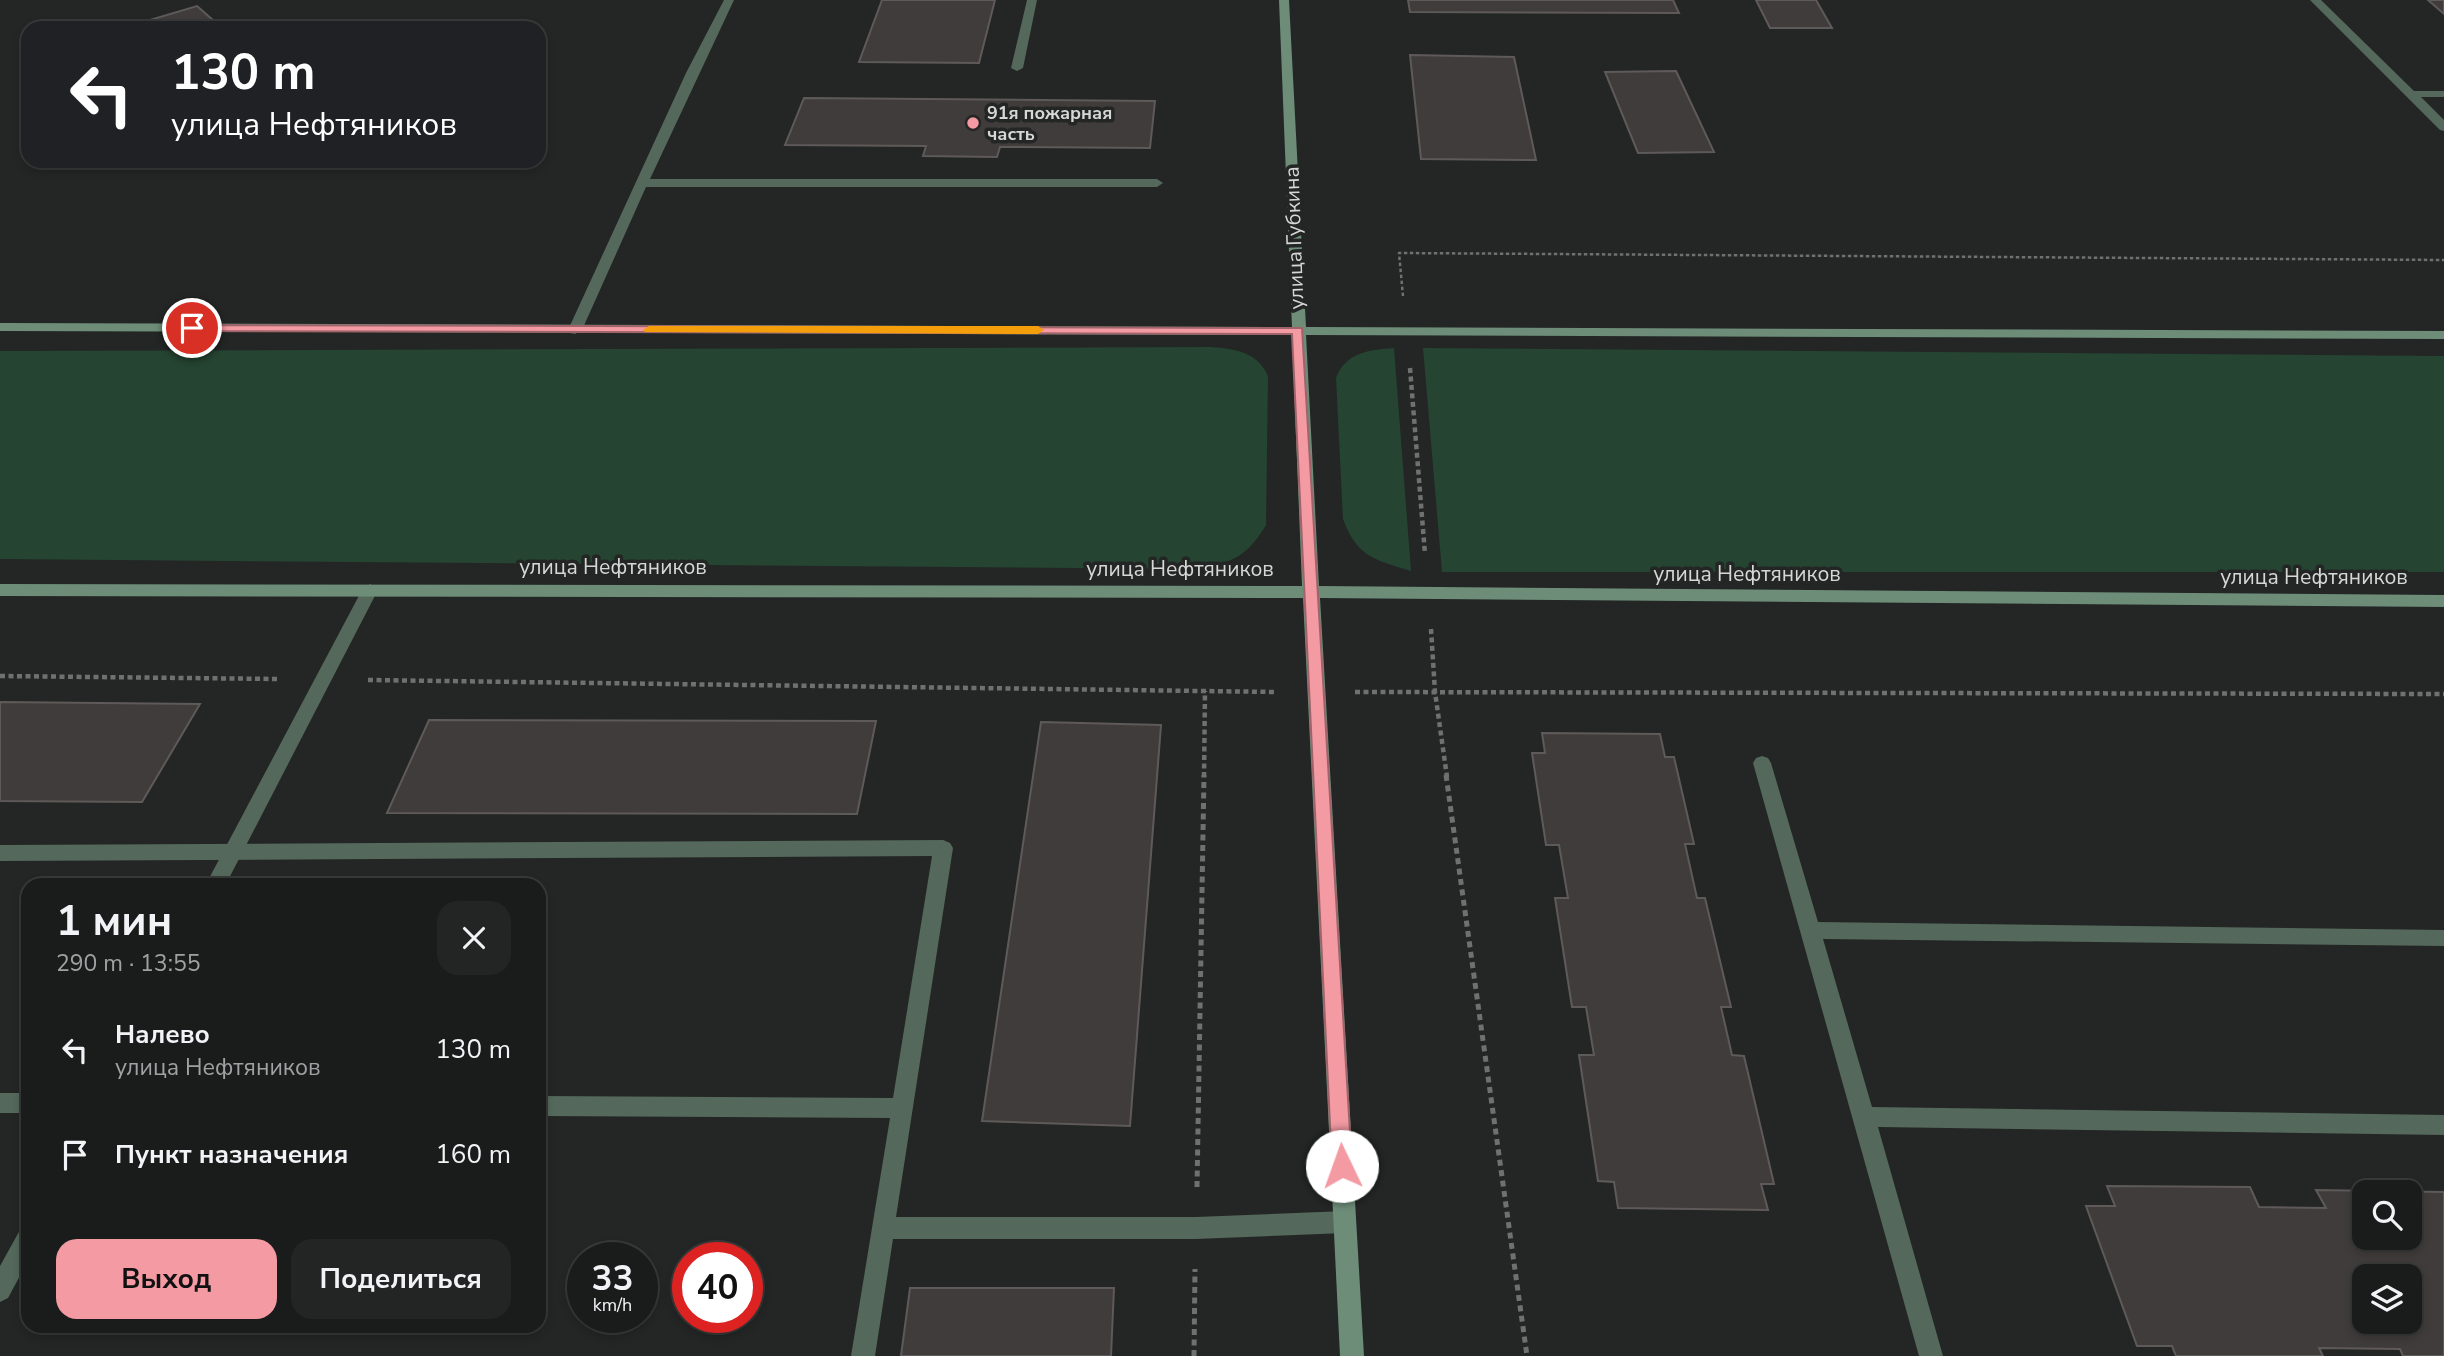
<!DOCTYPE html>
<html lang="ru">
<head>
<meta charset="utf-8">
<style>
  body { margin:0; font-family:"Nunito Sans",sans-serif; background:#232524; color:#f1f3f6; height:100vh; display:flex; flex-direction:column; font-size:26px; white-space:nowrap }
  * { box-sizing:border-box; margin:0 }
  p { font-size:23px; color:#9fa1a3 }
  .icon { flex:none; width:38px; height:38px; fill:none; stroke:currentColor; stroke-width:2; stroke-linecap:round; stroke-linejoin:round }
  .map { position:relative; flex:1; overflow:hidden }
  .side { position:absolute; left:21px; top:878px; width:525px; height:455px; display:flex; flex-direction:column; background:#1a1c1b; border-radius:21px; box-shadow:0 4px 10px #0003,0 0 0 2px #383a3a }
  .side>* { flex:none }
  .guide { position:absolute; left:21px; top:21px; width:525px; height:147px; border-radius:21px; box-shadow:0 4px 10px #0003,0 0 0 2px #383a3a; background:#202124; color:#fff; overflow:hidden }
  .buttons { position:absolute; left:2352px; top:1180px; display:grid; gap:14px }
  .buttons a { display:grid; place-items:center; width:70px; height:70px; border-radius:14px; background:#1a1c1b; box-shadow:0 4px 10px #0003,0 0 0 2px #383a3a; font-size:35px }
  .speed { position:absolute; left:567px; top:1242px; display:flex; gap:14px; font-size:35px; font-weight:700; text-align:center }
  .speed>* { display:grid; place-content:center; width:91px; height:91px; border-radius:50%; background:#1a1c1b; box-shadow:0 4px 10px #0003,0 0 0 2px #383a3a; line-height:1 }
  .speed small { font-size:18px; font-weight:400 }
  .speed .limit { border:10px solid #d22; background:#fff; color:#111 }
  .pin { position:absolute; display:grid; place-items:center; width:60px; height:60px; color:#fff; margin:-30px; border:4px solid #fff; border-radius:50%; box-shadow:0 2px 7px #0007 }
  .me { position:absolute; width:77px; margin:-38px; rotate:357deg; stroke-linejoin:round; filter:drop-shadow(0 0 5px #0008) }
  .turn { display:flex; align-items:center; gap:24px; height:147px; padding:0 35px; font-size:32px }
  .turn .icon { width:91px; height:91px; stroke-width:2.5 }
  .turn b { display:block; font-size:49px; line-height:60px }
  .round { display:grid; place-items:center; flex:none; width:74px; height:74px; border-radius:21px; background:#232524 }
  .head { display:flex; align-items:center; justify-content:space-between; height:119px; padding:0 35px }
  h1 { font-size:42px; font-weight:700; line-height:52px }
  .action { display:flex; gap:14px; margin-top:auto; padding:14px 35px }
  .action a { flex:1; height:80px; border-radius:21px; background:#f49aa3; color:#111; font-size:28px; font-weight:700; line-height:80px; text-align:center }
  .action a+a { background:#232524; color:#f1f3f6 }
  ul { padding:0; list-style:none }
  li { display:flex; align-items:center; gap:21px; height:105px; padding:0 35px }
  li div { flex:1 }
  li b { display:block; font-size:26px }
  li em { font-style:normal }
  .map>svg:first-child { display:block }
</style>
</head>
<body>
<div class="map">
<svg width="2444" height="1356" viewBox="0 0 2444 1356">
  <rect width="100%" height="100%" fill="#232624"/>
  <path fill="#254432" d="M 1211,347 C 1235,349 1258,352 1268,376 L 1266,525 C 1246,559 1229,564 1191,569 L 0,559 L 0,351 Z
    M 1394,348 L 1411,571 C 1375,560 1357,557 1343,519 L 1336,378 C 1346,352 1369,350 1394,348 Z
    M 1423,348 L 2444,356 L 2444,572 L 1442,572 Z"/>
  <path fill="#403c3c" stroke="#5f5a5a" stroke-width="2" fill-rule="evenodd" d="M 882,0 L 995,0 L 979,63 L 859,62 Z
    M 1408,0 L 1673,0 L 1679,13 L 1410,12 Z
    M 1756,0 L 1816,0 L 1832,28 L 1770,28 Z
    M 2428,0 L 2444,0 L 2444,14 Z
    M 197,6 L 222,28 L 123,28 Z
    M 1410,55 L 1514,57 L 1536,160 L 1421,159 Z
    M 1676,71 L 1714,152 L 1638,153 L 1605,72 Z
    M 804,98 L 1155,101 L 1150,148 L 1000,147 L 997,157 L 923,156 L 926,146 L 785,145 Z
    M 0,702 L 200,704 L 142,802 L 0,801 Z
    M 429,720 L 876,721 L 857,814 L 387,813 Z
    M 1041,722 L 1161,725 L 1130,1126 L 982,1121 Z
    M 1542,733 L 1660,734 L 1665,757 L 1674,757 L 1694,844 L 1685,844 L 1697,898 L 1705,898 L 1731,1007 L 1721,1007 L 1732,1055 L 1744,1056 L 1774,1184 L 1761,1184 L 1768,1210 L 1618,1208 L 1614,1182 L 1598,1181 L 1579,1055 L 1594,1055 L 1586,1007 L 1572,1007 L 1555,898 L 1568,898 L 1559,845 L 1546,845 L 1532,753 L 1545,753 Z
    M 2107,1186 L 2250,1187 L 2259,1207 L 2326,1208 L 2316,1190 L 2444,1192 L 2444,1356 L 2403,1356 L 2400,1349 L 2319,1348 L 2323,1356 L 2176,1356 L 2172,1346 L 2137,1346 L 2086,1206 L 2115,1206 ZM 2364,1192 L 2410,1192 L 2410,1237 L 2364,1237 ZM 2364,1276 L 2410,1276 L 2410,1321 L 2364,1321 Z
    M 910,1288 L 1114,1288 L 1111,1356 L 901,1356 Z"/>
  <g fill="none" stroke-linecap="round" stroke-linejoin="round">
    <path stroke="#6e716f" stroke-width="2.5" stroke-dasharray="3.5 2.5" stroke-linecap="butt" d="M 1403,296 L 1399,253 L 2444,260"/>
    <path stroke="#6e716f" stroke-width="4.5" stroke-dasharray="5 3.5" stroke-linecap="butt" d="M 1410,368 L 1425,554
      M 1431,629 L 1435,692 L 1447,777
      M 0,676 L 279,679
      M 368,680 L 1277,692
      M 1355,692 L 2444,694
      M 1204,777 L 1205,691"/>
    <path stroke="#6e716f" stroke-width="5" stroke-dasharray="6 4.5" stroke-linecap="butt" d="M 1446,775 L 1527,1356
      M 1197,1187 L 1204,775
      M 1194,1356 L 1195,1269"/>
    <path fill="#54685b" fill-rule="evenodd" d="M 724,0 L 734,0 L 650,179 L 1157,179 L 1163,183 L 1157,187 L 646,187 L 582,330 L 575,334 L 570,333 L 568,330 L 686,73 Z
      M 1027,0 L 1037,0 L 1023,68 L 1017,71 L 1011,68 Z
      M 2310,0 L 2321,0 L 2414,91 L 2444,91 L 2444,97 L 2421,97 L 2444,120 L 2444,131 L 2440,130 Z
      M 1762,756 L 1768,758 L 1771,763 L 1818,922 L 2444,930 L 2444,946 L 1823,939 L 1872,1107 L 2444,1115 L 2444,1135 L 1878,1127 L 1943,1356 L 1919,1356 L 1753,763 L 1756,758 Z
      M 943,840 L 950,843 L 953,848 L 896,1217 L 1196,1217 L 1345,1211 L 1353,1214 L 1356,1222 L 1353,1230 L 1345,1233 L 1196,1239 L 893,1239 L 875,1356 L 851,1356 L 890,1118 L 539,1116 L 539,1096 L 893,1098 L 932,856 L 0,861 L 0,845 Z
      M 0,1093 L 28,1093 L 28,1113 L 0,1113 Z"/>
    <path fill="#54685b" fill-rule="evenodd" d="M 370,584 L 378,590 L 225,886 L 205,886 L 362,590 Z
      M 28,1227 L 28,1261 L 8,1298 L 0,1302 L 0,1266 L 20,1230 Z"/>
    <path fill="#6d8d79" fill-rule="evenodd" d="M 1279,0 L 1289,0 L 1306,327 L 2444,331 L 2444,339 L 1306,335 L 1319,586 L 2444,595 L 2444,607 L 1320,598 L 1364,1356 L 1340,1356 L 1303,598 L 0,596 L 0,584 L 1302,586 L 1292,335 L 0,331 L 0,323 L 1292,327 Z"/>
  </g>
  <path fill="#f49aa3" stroke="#9f646a" stroke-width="2" d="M 187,325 L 1302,328 L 1352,1166 L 1349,1173 L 1342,1176 L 1335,1173 L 1332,1166 L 1292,334 L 192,331 L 185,328 Z"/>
  <path fill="#f59e0b" d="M 649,326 L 1038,326 L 1044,330 L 1038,334 L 645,332 L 643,330 Z"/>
  <circle fill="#f49aa3" stroke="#232624" stroke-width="2.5" cx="973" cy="123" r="7"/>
  <g text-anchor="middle" stroke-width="7" stroke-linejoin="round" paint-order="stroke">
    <g font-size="18" font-weight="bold" fill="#d6d8d7" stroke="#232624" text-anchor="start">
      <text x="987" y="119">91я пожарная<tspan x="987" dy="21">часть</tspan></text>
    </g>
    <g font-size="21" fill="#d6d8d7" stroke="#232624">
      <text transform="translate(1294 238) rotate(-92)" y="7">улица Губкина</text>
      <text x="613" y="574">улица Нефтяников</text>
      <text x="1180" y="576">улица Нефтяников</text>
      <text x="1747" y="581">улица Нефтяников</text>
      <text x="2314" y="584">улица Нефтяников</text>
    </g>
  </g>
</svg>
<div class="buttons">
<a><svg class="icon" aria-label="search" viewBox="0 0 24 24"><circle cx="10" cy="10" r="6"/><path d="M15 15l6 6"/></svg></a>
<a><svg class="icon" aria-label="layers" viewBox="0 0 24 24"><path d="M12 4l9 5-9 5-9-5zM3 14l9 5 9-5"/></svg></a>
</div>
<div class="speed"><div>33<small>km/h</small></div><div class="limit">40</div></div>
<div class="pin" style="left:192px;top:328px;background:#d93025"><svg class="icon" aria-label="arrive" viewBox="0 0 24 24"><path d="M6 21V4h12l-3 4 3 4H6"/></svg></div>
<svg class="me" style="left:1342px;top:1166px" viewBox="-20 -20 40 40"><circle r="19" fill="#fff"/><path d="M0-13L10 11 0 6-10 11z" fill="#f49aa3"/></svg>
<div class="guide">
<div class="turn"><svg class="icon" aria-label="left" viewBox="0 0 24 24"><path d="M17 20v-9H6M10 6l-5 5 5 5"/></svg><div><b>130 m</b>улица Нефтяников</div></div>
</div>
<section class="side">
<div class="head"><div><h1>1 мин</h1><p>290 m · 13:55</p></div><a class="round"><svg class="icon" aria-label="close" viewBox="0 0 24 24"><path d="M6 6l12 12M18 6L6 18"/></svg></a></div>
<ul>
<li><svg class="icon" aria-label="left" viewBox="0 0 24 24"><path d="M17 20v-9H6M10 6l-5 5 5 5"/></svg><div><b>Налево</b><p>улица Нефтяников</p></div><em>130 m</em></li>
<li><svg class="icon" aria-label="arrive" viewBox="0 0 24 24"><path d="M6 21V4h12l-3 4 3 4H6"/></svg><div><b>Пункт назначения</b></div><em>160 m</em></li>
</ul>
<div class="action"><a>Выход</a><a>Поделиться</a></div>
</section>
</div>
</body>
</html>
